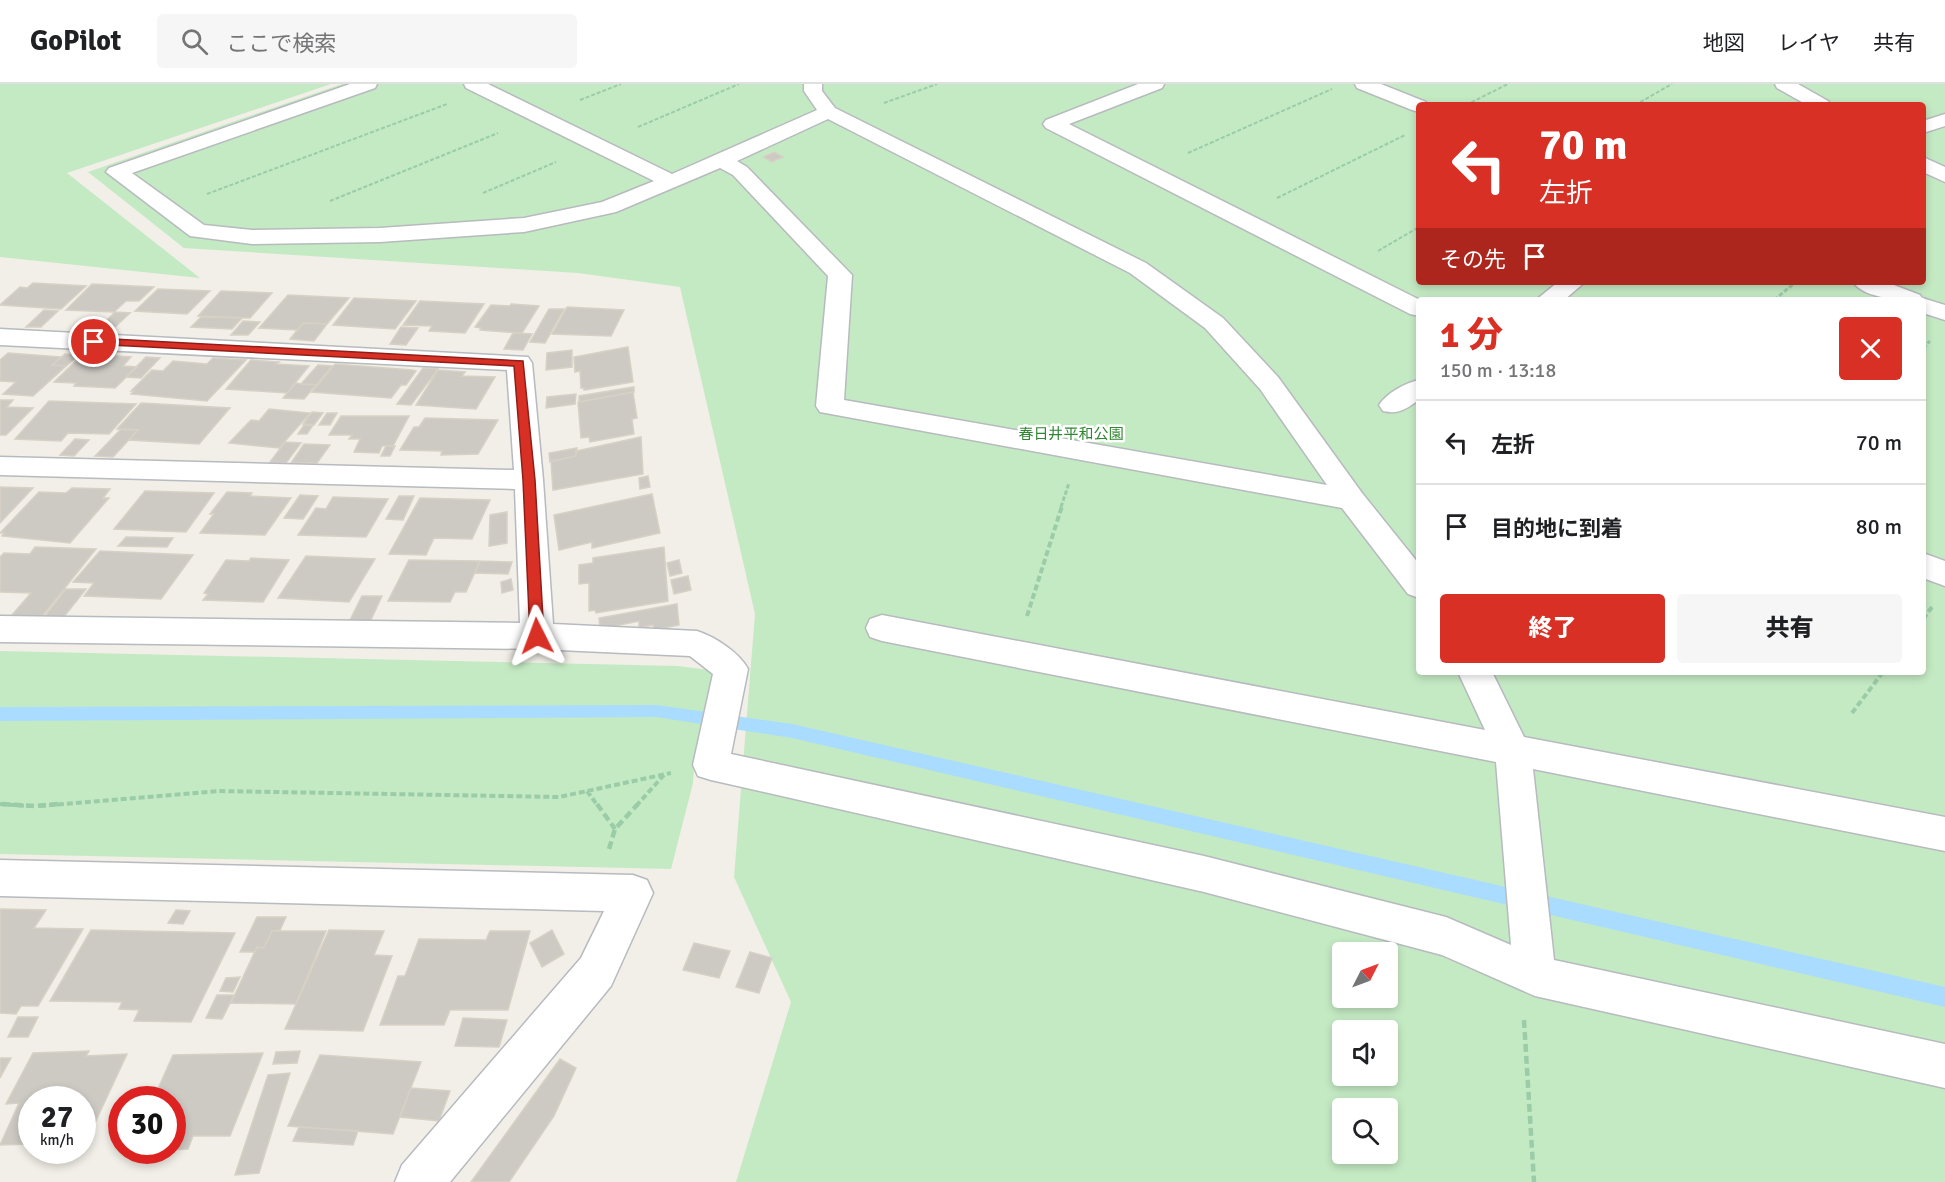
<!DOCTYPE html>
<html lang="ja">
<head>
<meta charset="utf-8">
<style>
  body { margin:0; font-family:Signika,"Noto Sans JP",sans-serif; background:#f6f6f6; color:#202124; height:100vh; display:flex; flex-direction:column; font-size:22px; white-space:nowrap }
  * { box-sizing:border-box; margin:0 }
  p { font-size:20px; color:#757577 }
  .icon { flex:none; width:33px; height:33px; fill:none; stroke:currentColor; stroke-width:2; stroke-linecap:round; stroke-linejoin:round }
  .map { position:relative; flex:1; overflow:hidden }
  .drawer { position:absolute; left:1416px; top:213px; width:510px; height:378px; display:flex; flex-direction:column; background:#fff; border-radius:6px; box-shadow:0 3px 9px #0003 }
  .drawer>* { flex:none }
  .banner { position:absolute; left:1416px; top:18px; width:510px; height:183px; border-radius:6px; box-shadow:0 3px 9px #0003; background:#d93025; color:#fff; overflow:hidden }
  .needle { width:39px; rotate:48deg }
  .tools { position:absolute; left:1332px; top:858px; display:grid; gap:12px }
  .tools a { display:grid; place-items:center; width:66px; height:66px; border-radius:6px; background:#fff; box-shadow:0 3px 9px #0003; font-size:30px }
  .speed { position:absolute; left:18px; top:1002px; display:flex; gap:12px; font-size:30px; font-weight:700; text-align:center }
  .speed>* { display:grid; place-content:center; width:78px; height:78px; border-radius:50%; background:#fff; box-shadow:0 3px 9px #0003; line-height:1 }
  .speed small { font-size:15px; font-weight:400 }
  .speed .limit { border:9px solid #d22; background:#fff; color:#111 }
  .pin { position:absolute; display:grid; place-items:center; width:51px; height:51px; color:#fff; margin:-26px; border:3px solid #fff; border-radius:50%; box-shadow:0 2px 6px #0007 }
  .me { position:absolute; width:66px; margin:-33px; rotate:357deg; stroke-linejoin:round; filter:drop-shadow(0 0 4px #0008) }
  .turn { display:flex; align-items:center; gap:21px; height:126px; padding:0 24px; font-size:27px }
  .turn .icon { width:78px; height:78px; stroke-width:2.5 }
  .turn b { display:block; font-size:42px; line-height:51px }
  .then { display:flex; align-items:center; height:57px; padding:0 24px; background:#0003; gap:12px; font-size:22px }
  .round { display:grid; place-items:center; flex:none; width:63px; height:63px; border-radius:6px; background:#f6f6f6 }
  .head { display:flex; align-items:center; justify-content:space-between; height:102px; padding:0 24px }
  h1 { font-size:36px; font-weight:800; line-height:45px; color:#d93025 }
  .cta { display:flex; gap:12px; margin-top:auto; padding:12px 24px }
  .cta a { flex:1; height:69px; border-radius:6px; background:#d93025; color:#fff; font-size:24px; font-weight:800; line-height:69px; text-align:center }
  .cta a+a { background:#f6f6f6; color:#202124 }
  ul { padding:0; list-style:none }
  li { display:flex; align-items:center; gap:18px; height:84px; padding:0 24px; border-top:2px solid #e0e0e0 }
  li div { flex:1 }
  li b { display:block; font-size:22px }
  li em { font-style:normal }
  header { display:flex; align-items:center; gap:36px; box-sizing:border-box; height:84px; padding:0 30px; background:#fff; border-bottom:2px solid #e0e0e0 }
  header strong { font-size:28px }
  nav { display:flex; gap:33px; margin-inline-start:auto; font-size:21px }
  .search { width:420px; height:54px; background:#f6f6f6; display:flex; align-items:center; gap:15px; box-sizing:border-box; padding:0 21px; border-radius:6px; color:#757577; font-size:22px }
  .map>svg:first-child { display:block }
</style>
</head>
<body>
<header>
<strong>GoPilot</strong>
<div class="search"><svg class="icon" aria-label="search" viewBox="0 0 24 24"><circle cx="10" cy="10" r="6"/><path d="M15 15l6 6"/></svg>ここで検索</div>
<nav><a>地図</a><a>レイヤ</a><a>共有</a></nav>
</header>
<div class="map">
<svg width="1945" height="1098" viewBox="0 0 1945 1098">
  <rect width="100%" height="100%" fill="#f1efe7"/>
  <path fill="#c4eac3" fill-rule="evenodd" d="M 0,0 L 331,0 L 67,89 L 200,194 L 0,173 Z
    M 342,0 L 1945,0 L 1945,1098 L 736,1098 L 791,918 L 734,793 L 755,530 L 680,203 L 578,189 L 184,164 L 88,88 ZM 1419,21 L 1923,21 L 1923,198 L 1419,198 ZM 1419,216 L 1923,216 L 1923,588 L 1419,588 ZM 1342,868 L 1388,868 L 1388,914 L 1342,914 ZM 1342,946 L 1388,946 L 1388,992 L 1342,992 ZM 1342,1024 L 1388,1024 L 1388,1070 L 1342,1070 Z
    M 0,567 L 678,582 L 717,587 L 694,681 L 693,699 L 671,785 L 0,770 Z"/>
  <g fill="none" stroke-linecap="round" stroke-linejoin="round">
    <path fill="#aadcff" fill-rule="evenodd" d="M 656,621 L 792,640 L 1945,903 L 1945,923 L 792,654 L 656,633 L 0,637 L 0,623 Z"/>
  </g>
  <path fill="#cdcac4" stroke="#d7d1c5" stroke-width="1.5" d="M 774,68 L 783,73 L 772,78 L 763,73 Z
    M 33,199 L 86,202 L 61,225 L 0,221 L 20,203 L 27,204 Z
    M 92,200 L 154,203 L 139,217 L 126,217 L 114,228 L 66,226 Z
    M 158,205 L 210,207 L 187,230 L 135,227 Z
    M 221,207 L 272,209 L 250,234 L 198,232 Z
    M 288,211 L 349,214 L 327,240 L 303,239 L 298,246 L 259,244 Z
    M 354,214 L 416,217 L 395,245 L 333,241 Z
    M 420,217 L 484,220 L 465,249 L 429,247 L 432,242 L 403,241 Z
    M 511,220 L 539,222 L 522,249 L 480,246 L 481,244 L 475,243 L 491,221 L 510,222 Z
    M 567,223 L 624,226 L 611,252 L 552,250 Z
    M 549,225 L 564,225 L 545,259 L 530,258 Z
    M 44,226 L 58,227 L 41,243 L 26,243 Z
    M 115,228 L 130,229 L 112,246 L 97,246 Z
    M 201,233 L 242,234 L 232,245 L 191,243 Z
    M 243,237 L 260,238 L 248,251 L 231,251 Z
    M 303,239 L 327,240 L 314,257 L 290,255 Z
    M 401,243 L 418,244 L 406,261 L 390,260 Z
    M 513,249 L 532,250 L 523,266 L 504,265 Z
    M 628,263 L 633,298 L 584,306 L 584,304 L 581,304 L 580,287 L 575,288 L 574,273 Z
    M 572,266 L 572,283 L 546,286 L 547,269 Z
    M 8,269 L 62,273 L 52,281 L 66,282 L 33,312 L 3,310 L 16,298 L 0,297 L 0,276 Z
    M 65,270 L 79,271 L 66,282 L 52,281 Z
    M 83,270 L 131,273 L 123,282 L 137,283 L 115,304 L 74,302 L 76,299 L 54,298 Z
    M 146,273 L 160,274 L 141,294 L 126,293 Z
    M 213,274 L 246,276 L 207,317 L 131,310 L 134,307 L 131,307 L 152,286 L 163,287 L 173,277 L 207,280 Z
    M 251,276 L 279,278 L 276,280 L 309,282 L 287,309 L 226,305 Z
    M 335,280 L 412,286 L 416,287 L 406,301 L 401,301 L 391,314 L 312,308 Z
    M 318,281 L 332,282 L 316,301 L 301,300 Z
    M 423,284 L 438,285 L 411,321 L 397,320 Z
    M 438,286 L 465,288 L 462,292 L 495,293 L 476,325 L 416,321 Z
    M 296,299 L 301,300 L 316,301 L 304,315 L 283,314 Z
    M 634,303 L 634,308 L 579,318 L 579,312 Z
    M 633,308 L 637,334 L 632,335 L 634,350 L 590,358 L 589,353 L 581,354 L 578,318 Z
    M 576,310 L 575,320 L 546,324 L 547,313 Z
    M 0,316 L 13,316 L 7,323 L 33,324 L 6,351 L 0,351 Z
    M 49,317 L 136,320 L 109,350 L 68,349 L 61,357 L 15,355 Z
    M 141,319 L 230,324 L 199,360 L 129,356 L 138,346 L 117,345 Z
    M 269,325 L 310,329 L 279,364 L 229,359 L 251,336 L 259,337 Z
    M 312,328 L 323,329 L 314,341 L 303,340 Z
    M 327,329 L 337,329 L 330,341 L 319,341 Z
    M 341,332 L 409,332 L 393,362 L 382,362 L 379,369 L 354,368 L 360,355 L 349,355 L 352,351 L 329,351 Z
    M 425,334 L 498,336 L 478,370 L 441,371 L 442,367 L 400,366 L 414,343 L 419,343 Z
    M 304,341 L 313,341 L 307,350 L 298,350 Z
    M 121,345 L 138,346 L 113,373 L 95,372 Z
    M 641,353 L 643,390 L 553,406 L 551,377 L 576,372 L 576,367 Z
    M 75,355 L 89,356 L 74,372 L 60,371 Z
    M 285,358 L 301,359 L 286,379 L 270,378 Z
    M 304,360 L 330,361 L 317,379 L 291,379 Z
    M 386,362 L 395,362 L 390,372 L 381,372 Z
    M 577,364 L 576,372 L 550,378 L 549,369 Z
    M 648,392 L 650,403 L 640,405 L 639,394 Z
    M 0,403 L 33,404 L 0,439 Z
    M 72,404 L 110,405 L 103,414 L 109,414 L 70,459 L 2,452 L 4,449 L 0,449 L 39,408 L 66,409 Z
    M 145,407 L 214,409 L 186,448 L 114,445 Z
    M 227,408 L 252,409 L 250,412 L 291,414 L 265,451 L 200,449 L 214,430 L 210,430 Z
    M 652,410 L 660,449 L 592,464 L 592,458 L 559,466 L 554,431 Z
    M 300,411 L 318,412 L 303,435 L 284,434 Z
    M 399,412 L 414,412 L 403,436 L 386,435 Z
    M 333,413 L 388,415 L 366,453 L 298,451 L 316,424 L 326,425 Z
    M 420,414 L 490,416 L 472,455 L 434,454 L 426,471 L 389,470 Z
    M 507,428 L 507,459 L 489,462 L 490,431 Z
    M 126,453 L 173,454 L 167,463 L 118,462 Z
    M 35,463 L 96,465 L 41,534 L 11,532 L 31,509 L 0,508 L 0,473 L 4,469 L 30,470 Z
    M 664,463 L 668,517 L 596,529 L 595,526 L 589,527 L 589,499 L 579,500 L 579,481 L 593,479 L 593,474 Z
    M 100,467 L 193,471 L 161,515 L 84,512 L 94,499 L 73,498 Z
    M 306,472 L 375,475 L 349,518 L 278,514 Z
    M 251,474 L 289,476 L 263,518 L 203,516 L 208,510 L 204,509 L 226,476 L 249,477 Z
    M 409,476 L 480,477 L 466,508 L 455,508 L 450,518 L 388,517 Z
    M 679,476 L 682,489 L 670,492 L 667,479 Z
    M 480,477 L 512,478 L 508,490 L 475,489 Z
    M 688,492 L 691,506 L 674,510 L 671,496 Z
    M 511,495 L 513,506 L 502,509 L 501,498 Z
    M 66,505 L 86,505 L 63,534 L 44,533 Z
    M 362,512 L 382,512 L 369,540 L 348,540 Z
    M 677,520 L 679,541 L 654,546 L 653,541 L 639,544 L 639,537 L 600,545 L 599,534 Z
    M 0,825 L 46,826 L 34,844 L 83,845 L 38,922 L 21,922 L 16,930 L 0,929 Z
    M 176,826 L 190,827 L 183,840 L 168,839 Z
    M 257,833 L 286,833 L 280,846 L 272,847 L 264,864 L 257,863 L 255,868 L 240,868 Z
    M 91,846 L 235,849 L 191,938 L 134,937 L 139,926 L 119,925 L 122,918 L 50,917 Z
    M 329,846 L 384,847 L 374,871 L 392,872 L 363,947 L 285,945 Z
    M 552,846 L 564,870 L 542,883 L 530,859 Z
    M 272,847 L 326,847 L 296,920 L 231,919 L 257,863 L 264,864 Z
    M 490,847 L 530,847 L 508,926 L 450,926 L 444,941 L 380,941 L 398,892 L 405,892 L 419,855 L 486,856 Z
    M 694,859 L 730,867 L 719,894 L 683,886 Z
    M 750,868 L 772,874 L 759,909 L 736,903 Z
    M 240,893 L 233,908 L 220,907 L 226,894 Z
    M 217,911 L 234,911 L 222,935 L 206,934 Z
    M 18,933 L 38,933 L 28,953 L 8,953 Z
    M 463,934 L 507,936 L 499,963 L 455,962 Z
    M 89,967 L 86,972 L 127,970 L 86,1058 L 82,1058 L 82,1016 L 32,1016 L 32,1060 L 0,1061 L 19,1019 L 6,1020 L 33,969 Z
    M 300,967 L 297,979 L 273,980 L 276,968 Z
    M 263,969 L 230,1052 L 193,1052 L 188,1065 L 172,1066 L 172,1016 L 153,1016 L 173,971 Z
    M 320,971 L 421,978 L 393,1050 L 288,1042 Z
    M 0,974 L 11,974 L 0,994 Z
    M 560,975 L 576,984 L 554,1032 L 509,1098 L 471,1098 Z
    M 290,989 L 259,1089 L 235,1091 L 268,991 Z
    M 411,1004 L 450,1007 L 439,1037 L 400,1033 Z
    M 299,1043 L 358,1047 L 353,1061 L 293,1057 Z"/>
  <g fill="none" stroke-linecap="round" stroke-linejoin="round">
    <g stroke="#b7babe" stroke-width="3">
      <path id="minor" d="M 350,0 L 377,0 L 375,4 L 132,89 L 204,141 L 252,146 L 380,144 L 524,134 L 602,118 L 654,97 L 466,4 L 464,0 L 488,0 L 672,90 L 817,26 L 804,7 L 804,0 L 822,0 L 822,7 L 835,24 L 1146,179 L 1223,234 L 1278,293 L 1362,409 L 1419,480 L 1419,514 L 1408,510 L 1342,424 L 820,328 L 816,322 L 828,192 L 733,91 L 720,84 L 616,128 L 524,148 L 380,158 L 252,160 L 190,152 L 106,88 L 109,84 ZM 828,35 L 1130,189 L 1205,244 L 1260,305 L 1327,401 L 844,316 L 852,191 L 747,83 L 737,77 Z
        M 1138,0 L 1164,0 L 1162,4 L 1069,40 L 1420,216 L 1419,232 L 1410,230 L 1046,44 L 1043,40 L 1046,36 Z
        M 1355,0 L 1381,0 L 1426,18 L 1428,21 L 1419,21 L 1419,28 L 1412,26 L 1357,4 Z
        M 1775,0 L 1798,0 L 1828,17 L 1831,21 L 1807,21 L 1777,4 Z
        M 1945,30 L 1945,42 L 1923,49 L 1923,37 Z
        M 1923,73 L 1945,83 L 1945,98 L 1923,88 Z
        M 1558,198 L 1585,198 L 1564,216 L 1536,216 Z
        M 1853,198 L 1886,198 L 1920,211 L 1922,214 L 1945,221 L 1945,236 L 1923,229 L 1923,216 C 1903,216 1866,216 1853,198 Z
        M 0,245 L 528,273 L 532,279 L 543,396 L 553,540 L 697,547 C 715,553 739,568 748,585 L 731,670 L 1204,772 L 1446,833 L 1511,861 L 1496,678 L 882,557 L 870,553 L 866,544 L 870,535 L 882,531 L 1485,646 L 1458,588 L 1492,588 L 1524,653 L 1945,733 L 1945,767 L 1533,685 L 1554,876 L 1945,960 L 1945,1004 L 1535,912 L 1442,871 L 1204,808 L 711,696 L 698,692 L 693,681 L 713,590 L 690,572 L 537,565 L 0,558 L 0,532 L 520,539 L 515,405 L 0,391 L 0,373 L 514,386 L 507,286 L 0,261 Z
        M 1419,296 L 1419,316 C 1407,324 1399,331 1383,327 L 1379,321 C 1387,309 1405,299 1419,296 Z
        M 1923,469 L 1945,477 L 1945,502 L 1923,494 Z
        M 0,776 L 633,791 L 647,796 L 653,809 L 611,902 L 450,1098 L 395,1098 L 402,1081 L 581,874 L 604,827 L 0,812 Z"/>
    </g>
    <path stroke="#9bcca8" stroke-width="2" stroke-dasharray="4 2" stroke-linecap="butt" d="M 580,16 L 621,0
      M 884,19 L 937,0
      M 1466,21 L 1508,0
      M 1635,21 L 1672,0
      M 638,43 L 739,0
      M 1188,69 L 1332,5
      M 483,109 L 556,78
      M 207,110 L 447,20
      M 1277,114 L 1405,51
      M 330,117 L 498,49
      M 1378,167 L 1419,143"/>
    <path stroke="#9bcca8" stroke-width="3" stroke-dasharray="4.5 2" stroke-linecap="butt" d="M 1774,216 L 1796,198
      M 1923,264 L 1930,257
      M 1061,423 L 1069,399"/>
    <path stroke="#9bcca8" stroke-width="4" stroke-dasharray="6 3" stroke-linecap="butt" d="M 1027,532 L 1062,422
      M 1923,535 L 1932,523
      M 1852,629 L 1883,588
      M 587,707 L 598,722
      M 0,720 L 28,722
      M 40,722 L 218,707 L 559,713 L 671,689
      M 636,722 L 664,691"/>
    <path stroke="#9bcca8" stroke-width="4.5" stroke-dasharray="8 4" stroke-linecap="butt" d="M 2,720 L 35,722 L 58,720
      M 597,720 L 615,745
      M 609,765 L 615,745 L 638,720
      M 1524,936 L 1534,1098"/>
    <use href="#minor" fill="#fff" fill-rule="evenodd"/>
  </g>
  <path fill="#d93025" stroke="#8d1f18" stroke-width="1.5" d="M 94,254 L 523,277 L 535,396 L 544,552 L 542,556 L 537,557 L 530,552 L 523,396 L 514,282 L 91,260 L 91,255 Z"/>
  <g text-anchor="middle" stroke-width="5" stroke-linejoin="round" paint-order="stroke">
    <g font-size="15" fill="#308631" stroke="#fff">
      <text x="1071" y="355">春日井平和公園</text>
    </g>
  </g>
</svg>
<div class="tools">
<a><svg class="needle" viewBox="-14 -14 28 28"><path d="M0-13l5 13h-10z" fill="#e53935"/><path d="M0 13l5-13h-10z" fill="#757577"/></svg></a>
<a><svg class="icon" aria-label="sound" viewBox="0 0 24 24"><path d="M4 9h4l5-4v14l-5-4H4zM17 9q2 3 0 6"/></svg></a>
<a><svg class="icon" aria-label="search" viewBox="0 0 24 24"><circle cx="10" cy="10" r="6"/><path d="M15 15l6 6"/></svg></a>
</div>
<div class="speed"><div>27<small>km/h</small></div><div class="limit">30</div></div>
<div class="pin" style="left:94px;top:258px;background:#d93025"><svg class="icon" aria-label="arrive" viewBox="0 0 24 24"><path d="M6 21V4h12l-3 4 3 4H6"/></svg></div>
<svg class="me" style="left:537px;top:552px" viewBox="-20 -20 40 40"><path d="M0-17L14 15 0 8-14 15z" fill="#d93025" stroke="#fff" stroke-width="4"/></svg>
<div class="banner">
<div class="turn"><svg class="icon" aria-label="left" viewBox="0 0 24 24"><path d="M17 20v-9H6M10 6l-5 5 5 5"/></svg><div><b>70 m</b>左折</div></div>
<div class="then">その先<svg class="icon" aria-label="arrive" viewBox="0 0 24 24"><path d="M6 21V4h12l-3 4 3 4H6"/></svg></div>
</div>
<section class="drawer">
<div class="head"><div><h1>1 分</h1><p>150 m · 13:18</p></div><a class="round" style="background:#d93025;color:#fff"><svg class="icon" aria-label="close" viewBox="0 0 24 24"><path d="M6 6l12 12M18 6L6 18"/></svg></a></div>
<ul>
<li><svg class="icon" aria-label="left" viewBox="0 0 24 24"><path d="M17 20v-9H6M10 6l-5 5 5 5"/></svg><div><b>左折</b></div><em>70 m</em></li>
<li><svg class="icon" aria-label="arrive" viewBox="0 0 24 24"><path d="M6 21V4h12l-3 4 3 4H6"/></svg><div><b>目的地に到着</b></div><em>80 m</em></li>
</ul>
<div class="cta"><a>終了</a><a>共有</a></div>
</section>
</div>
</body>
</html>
